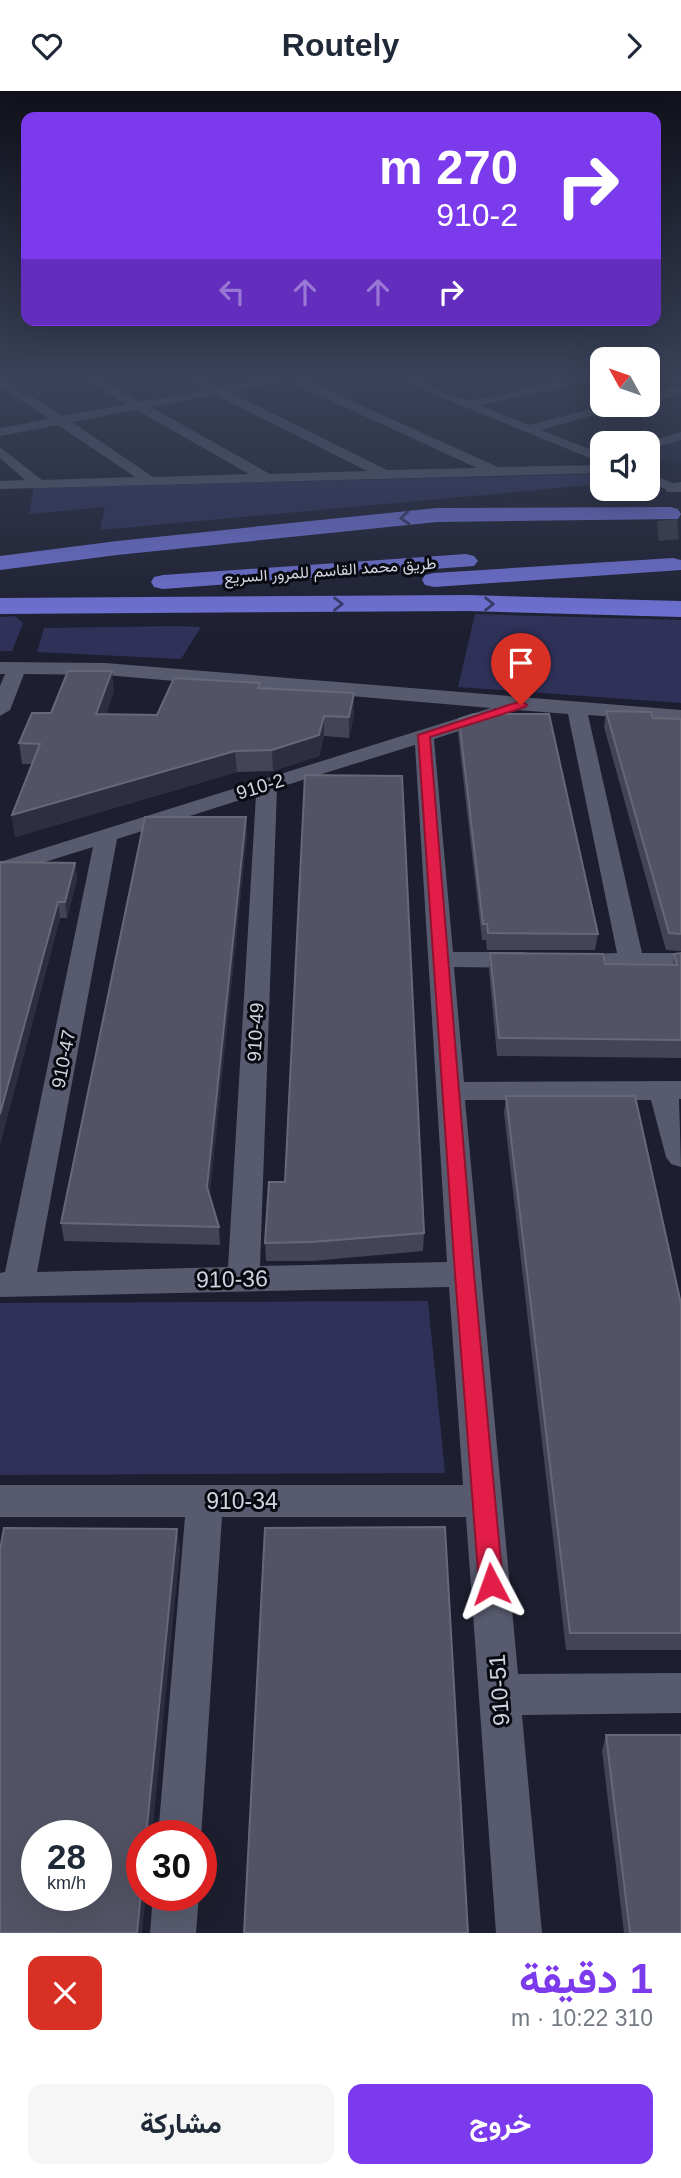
<!DOCTYPE html>
<html lang="ar">
<head>
<meta charset="utf-8">
<style>
  body { margin:0; font-family:Arial,Vazirmatn,sans-serif; background:#f6f6f7; color:#1f2937; direction:rtl; height:100vh; display:flex; flex-direction:column; font-size:26px; white-space:nowrap }
  * { box-sizing:border-box; margin:0 }
  p { font-size:23px; color:#747a83 }
  .icon { flex:none; width:38px; height:38px; fill:none; stroke:currentColor; stroke-width:2; stroke-linecap:round; stroke-linejoin:round }
  .map { position:relative; height:1842px; overflow:hidden; direction:ltr }
  .side { display:flex; flex-direction:column; background:#fff; flex:1 }
  .side>* { flex:none }
  .hud { position:absolute; left:21px; top:21px; width:640px; height:214px; border-radius:14px; box-shadow:0 7px 28px #0002; direction:rtl; background:#7c3aed; color:#fff; overflow:hidden }
  .needle { width:46px; rotate:310deg }
  .buttons { position:absolute; left:590px; top:256px; display:grid; gap:14px }
  .buttons a { display:grid; place-items:center; width:70px; height:70px; border-radius:14px; background:#fff; box-shadow:0 7px 28px #0002; font-size:35px }
  .speed { position:absolute; left:21px; top:1729px; display:flex; gap:14px; font-size:35px; font-weight:700; text-align:center }
  .speed>* { display:grid; place-content:center; width:91px; height:91px; border-radius:50%; background:#fff; box-shadow:0 7px 28px #0002; line-height:1 }
  .speed small { font-size:18px; font-weight:400 }
  .speed .limit { border:10px solid #d22; background:#fff; color:#111 }
  .pin { position:absolute; display:grid; place-items:center; width:60px; height:60px; color:#fff; margin:-72px -30px; border-radius:50% 50% 50% 0; rotate:-45deg; box-shadow:0 0 7px #0007 }
  .pin .icon { rotate:45deg }
  .me { position:absolute; width:77px; margin:-38px; rotate:356deg; stroke-linejoin:round; filter:drop-shadow(0 0 5px #0008) }
  .turn { display:flex; align-items:center; gap:24px; height:147px; padding:0 28px; font-size:32px }
  .turn .icon { width:91px; height:91px; stroke-width:2.5 }
  .turn b { display:block; font-size:49px; line-height:60px }
  .lanes { display:flex; align-items:center; height:66px; padding:0 28px; background:#0003; justify-content:center; gap:35px; direction:ltr }
  .lanes .off { opacity:.35 }
  .round { display:grid; place-items:center; flex:none; width:74px; height:74px; border-radius:14px; background:#f6f6f7 }
  .summary { display:flex; align-items:center; justify-content:space-between; height:119px; padding:0 28px }
  h1 { font-size:42px; font-weight:700; line-height:52px; color:#7c3aed }
  .action { display:flex; gap:14px; margin-top:auto; padding:14px 28px }
  .action a { flex:1; height:80px; border-radius:14px; background:#7c3aed; color:#fff; font-size:28px; font-weight:700; line-height:80px; text-align:center }
  .action a+a { background:#f6f6f7; color:#1f2937 }
  header { display:flex; justify-content:space-between; align-items:center; height:91px; padding:0 28px; background:#fff; font-size:32px; font-weight:700 }
  .map>svg:first-child { display:block }
</style>
</head>
<body>
<header><svg class="icon" aria-label="forward" viewBox="0 0 24 24"><path d="M9 5l7 7-7 7"/></svg>Routely<svg class="icon" aria-label="heart" viewBox="0 0 24 24"><path d="M12 20l-8-8c-3-5 5-10 8-4 3-6 11-1 8 4z"/></svg></header>
<div class="map">
<svg width="681" height="1842" viewBox="0 0 681 1842">
  <rect width="100%" height="100%" fill="#1d1f30"/>
  <path fill="#24263d" d="M 681,348 L 681,370 L 648,370 L 648,357 Z"/>
  <path fill="#2f3159" d="M 602,383 L 602,393 L 100,439 L 105,416 L 29,423 L 34,397 Z
    M 475,523 L 681,529 L 681,612 L 458,596 Z
    M 15,525 L 23,532 L 12,560 L 0,560 L 0,526 Z
    M 179,535 L 201,536 L 181,568 L 37,561 L 44,537 Z
    M 428,1210 L 445,1382 L 0,1384 L 0,1212 Z"/>
  <g fill="none" stroke-linecap="round" stroke-linejoin="round">
    <path stroke="#383a4a" stroke-width="20" stroke-dasharray="20 10" stroke-linecap="butt" d="M 658,440 L 681,438"/>
    <path fill="#585b6f" fill-rule="evenodd" d="M 0,286 L 63,325 L 126,313 L 81,286 L 95,286 L 140,311 L 205,299 L 183,286 L 198,286 L 219,296 L 275,286 L 298,286 L 498,376 L 602,374 L 602,382 L 0,398 L 0,390 L 25,389 L 0,367 L 0,356 L 42,389 L 135,386 L 58,334 L 0,345 L 0,337 L 49,328 L 0,295 ZM 288,290 L 477,377 L 387,379 L 230,301 ZM 216,304 L 367,380 L 270,383 L 151,316 ZM 137,319 L 249,383 L 153,386 L 72,331 Z
      M 392,286 C 421,283 448,310 470,309 C 513,306 555,282 599,286 L 593,290 L 479,314 L 529,334 L 610,313 L 632,313 L 541,339 L 602,363 L 602,372 Z
      M 681,295 L 681,303 L 648,312 L 648,304 Z
      M 681,341 L 681,349 L 648,358 L 648,352 L 643,352 Z
      M 648,382 L 678,394 L 680,397 L 673,401 L 648,391 Z
      M 0,571 L 105,572 L 681,619 L 681,631 L 588,624 L 642,862 L 681,862 L 681,878 L 570,877 L 561,874 L 557,869 L 561,864 L 617,862 L 568,623 L 493,617 L 502,623 L 499,627 L 434,648 L 453,861 L 524,861 L 533,864 L 537,869 L 533,874 L 524,877 L 454,876 L 464,991 L 681,990 L 681,1008 L 679,1008 L 681,1076 L 671,1073 L 666,1066 L 651,1009 L 465,1009 L 518,1583 L 681,1582 L 681,1622 L 522,1624 L 542,1842 L 496,1842 L 466,1426 L 222,1426 L 201,1747 L 201,1745 L 158,1745 L 185,1426 L 0,1426 L 0,1394 L 463,1394 L 449,1196 L 0,1206 L 0,1182 L 5,1181 L 93,756 L 0,785 L 0,771 L 491,617 L 105,584 L 24,583 L 10,619 L 0,625 L 0,595 L 5,583 L 0,583 ZM 415,654 L 447,1171 L 260,1175 L 277,697 ZM 256,704 L 228,1176 L 37,1181 L 117,748 Z
      M 153,1804 L 199,1804 L 196,1842 L 150,1842 Z"/>
    <path fill="#585b6f" fill-rule="evenodd" d="M 681,391 L 681,401 L 667,401 L 664,397 L 667,393 Z"/>
    <path fill="#7174da" fill-rule="evenodd" d="M 670,416 L 678,418 L 681,423 L 678,428 L 437,431 L 117,464 L 0,479 L 0,465 L 117,450 L 437,417 Z
      M 466,463 L 474,465 L 478,470 L 474,475 L 163,498 L 154,496 L 151,491 L 154,486 L 163,484 Z
      M 673,467 L 681,469 L 681,479 L 434,496 L 425,494 L 422,489 L 425,484 L 434,482 Z
      M 468,504 L 681,510 L 681,526 L 468,520 L 0,523 L 0,507 Z"/>
  </g>
  <path fill="#434556" d="M 260,598 L 354,602 L 354,623 L 349,647 L 324,645 L 319,665 L 273,680 L 237,681 L 15,746 L 12,724 L 32,673 L 22,673 L 19,652 L 51,622 L 114,600 L 106,623 L 157,624 Z
    M 606,620 L 653,627 L 681,628 L 681,860 L 666,859 L 604,636 Z
    M 459,628 L 598,843 L 595,859 L 487,859 L 486,849 L 482,849 L 458,643 Z
    M 247,742 L 209,1105 L 219,1136 L 220,1154 L 64,1150 L 61,1132 Z
    M 0,771 L 75,772 L 77,788 L 67,827 L 60,827 L 0,1053 Z
    M 490,862 L 605,873 L 673,874 L 674,863 L 681,862 L 681,967 L 497,965 L 489,879 Z
    M 506,1005 L 681,1213 L 681,1559 L 566,1559 L 504,1022 Z
    M 424,1142 L 423,1160 L 312,1170 L 266,1170 L 265,1152 Z
    M 606,1644 L 681,1842 L 624,1842 L 602,1660 Z"/>
  <path fill="#2d2f41" d="M 112,580 L 114,600 L 99,643 L 96,623 Z
    M 354,602 L 354,623 L 349,647 L 349,626 Z
    M 324,625 L 324,645 L 319,665 L 273,680 L 272,659 Z
    M 235,660 L 237,681 L 15,746 L 12,724 Z
    M 246,726 L 247,742 L 209,1114 L 207,1096 Z
    M 75,772 L 77,788 L 67,827 L 65,811 Z
    M 58,811 L 60,827 L 0,1053 L 0,1023 Z
    M 177,1438 L 180,1458 L 152,1745 L 146,1745 Z
    M 142,1792 L 142,1804 L 146,1804 L 142,1842 L 137,1842 Z"/>
  <path fill="#525465" stroke="#666878" stroke-width="2" fill-rule="evenodd" d="M 68,580 L 112,580 L 96,623 L 157,624 L 174,587 L 260,592 L 258,597 L 354,602 L 349,626 L 324,625 L 319,644 L 272,659 L 235,660 L 12,724 L 40,653 L 19,652 L 32,622 L 51,622 Z
    M 606,620 L 651,621 L 653,627 L 681,628 L 681,843 L 669,842 Z
    M 474,623 L 549,623 L 598,843 L 488,842 L 487,833 L 483,833 L 459,628 Z
    M 305,684 L 402,685 L 424,1142 L 311,1151 L 265,1152 L 269,1091 L 285,1091 Z
    M 145,726 L 246,726 L 207,1096 L 219,1136 L 61,1132 Z
    M 0,771 L 75,772 L 65,811 L 58,811 L 0,1023 Z
    M 490,862 L 603,863 L 605,873 L 677,874 L 674,863 L 681,862 L 681,949 L 499,947 Z
    M 506,1005 L 635,1005 L 681,1213 L 681,1542 L 570,1542 Z
    M 445,1436 L 468,1842 L 244,1842 L 265,1437 Z
    M 4,1437 L 177,1438 L 146,1745 L 142,1745 L 142,1792 L 137,1842 L 0,1842 L 0,1459 ZM 37,1745 L 96,1745 L 96,1804 L 37,1804 Z
    M 606,1644 L 681,1644 L 681,1842 L 630,1842 Z"/>
  <defs><path id="oneway-chevron" d="M-2-3.5L2.5 0L-2 3.5" fill="none" stroke-width="1.6" stroke-linecap="round" stroke-linejoin="round" transform="scale(1.75)"/></defs>
  <g stroke="#383a6b">
    <use href="#oneway-chevron" transform="translate(405 427) rotate(175)"/>
    <use href="#oneway-chevron" transform="translate(338 513)"/>
    <use href="#oneway-chevron" transform="translate(489 513) rotate(1)"/>
  </g>
  <linearGradient id="sky" x2="0" y2="1"><stop stop-color="#10111a"/><stop offset="0.53" stop-color="#3a4259"/><stop offset="1" stop-color="#3a4259" stop-opacity="0"/></linearGradient>
  <rect width="681" height="543" fill="url(#sky)"/>
  <path fill="#e11d48" stroke="#92132f" stroke-width="2" d="M 521,610 L 527,614 L 525,616 L 430,646 L 474,1183 L 503,1493 L 499,1501 L 491,1504 L 483,1501 L 479,1493 L 455,1183 L 418,644 Z"/>
  <g text-anchor="middle" stroke-width="6" stroke-linejoin="round" paint-order="stroke">
    <g font-size="16" fill="#d2d4df" stroke="#090a11">
      <text transform="translate(330 479) rotate(-4)" y="6">طريق محمد القاسم للمرور السريع</text>
    </g>
    <g font-size="19" fill="#d2d4df" stroke="#090a11">
      <text transform="translate(260 695) rotate(-17)" y="7">910-2</text>
      <text transform="translate(255 941) rotate(-87)" y="7">910-49</text>
      <text transform="translate(63 968) rotate(-79)" y="7">910-47</text>
    </g>
    <g font-size="23" fill="#d2d4df" stroke="#090a11">
      <text transform="translate(232 1188) rotate(-1)" y="8">910-36</text>
      <text x="242" y="1418">910-34</text>
      <text transform="translate(499 1599) rotate(-94)" y="8">910-51</text>
    </g>
  </g>
</svg>
<div class="buttons">
<a><svg class="needle" viewBox="-14 -14 28 28"><path d="M0-13l5 13h-10z" fill="#e53935"/><path d="M0 13l5-13h-10z" fill="#747a83"/></svg></a>
<a><svg class="icon" aria-label="sound" viewBox="0 0 24 24"><path d="M4 9h4l5-4v14l-5-4H4zM17 9q2 3 0 6"/></svg></a>
</div>
<div class="speed"><div>28<small>km/h</small></div><div class="limit">30</div></div>
<div class="pin" style="left:521px;top:614px;background:#d93025"><svg class="icon" aria-label="arrive" viewBox="0 0 24 24"><path d="M6 21V4h12l-3 4 3 4H6"/></svg></div>
<svg class="me" style="left:491px;top:1493px" viewBox="-20 -20 40 40"><path d="M0-17L14 15 0 8-14 15z" fill="#e11d48" stroke="#fff" stroke-width="4"/></svg>
<div class="hud">
<div class="turn"><svg class="icon" aria-label="right" viewBox="0 0 24 24"><path d="M7 20v-9h11M14 6l5 5-5 5"/></svg><div><b>270 m</b>910-2</div></div>
<div class="lanes"><svg class="icon off" aria-label="left" viewBox="0 0 24 24"><path d="M17 20v-9H6M10 6l-5 5 5 5"/></svg><svg class="icon off" aria-label="ahead" viewBox="0 0 24 24"><path d="M12 20V5M6 11l6-6 6 6"/></svg><svg class="icon off" aria-label="ahead" viewBox="0 0 24 24"><path d="M12 20V5M6 11l6-6 6 6"/></svg><svg class="icon" aria-label="right" viewBox="0 0 24 24"><path d="M7 20v-9h11M14 6l5 5-5 5"/></svg></div>
</div>
</div>
<section class="side">
<div class="summary"><div><h1>1 دقيقة</h1><p>310 m · 10:22</p></div><a class="round" style="background:#d93025;color:#fff"><svg class="icon" aria-label="close" viewBox="0 0 24 24"><path d="M6 6l12 12M18 6L6 18"/></svg></a></div>
<div class="action"><a>خروج</a><a>مشاركة</a></div>
</section>
</body>
</html>
